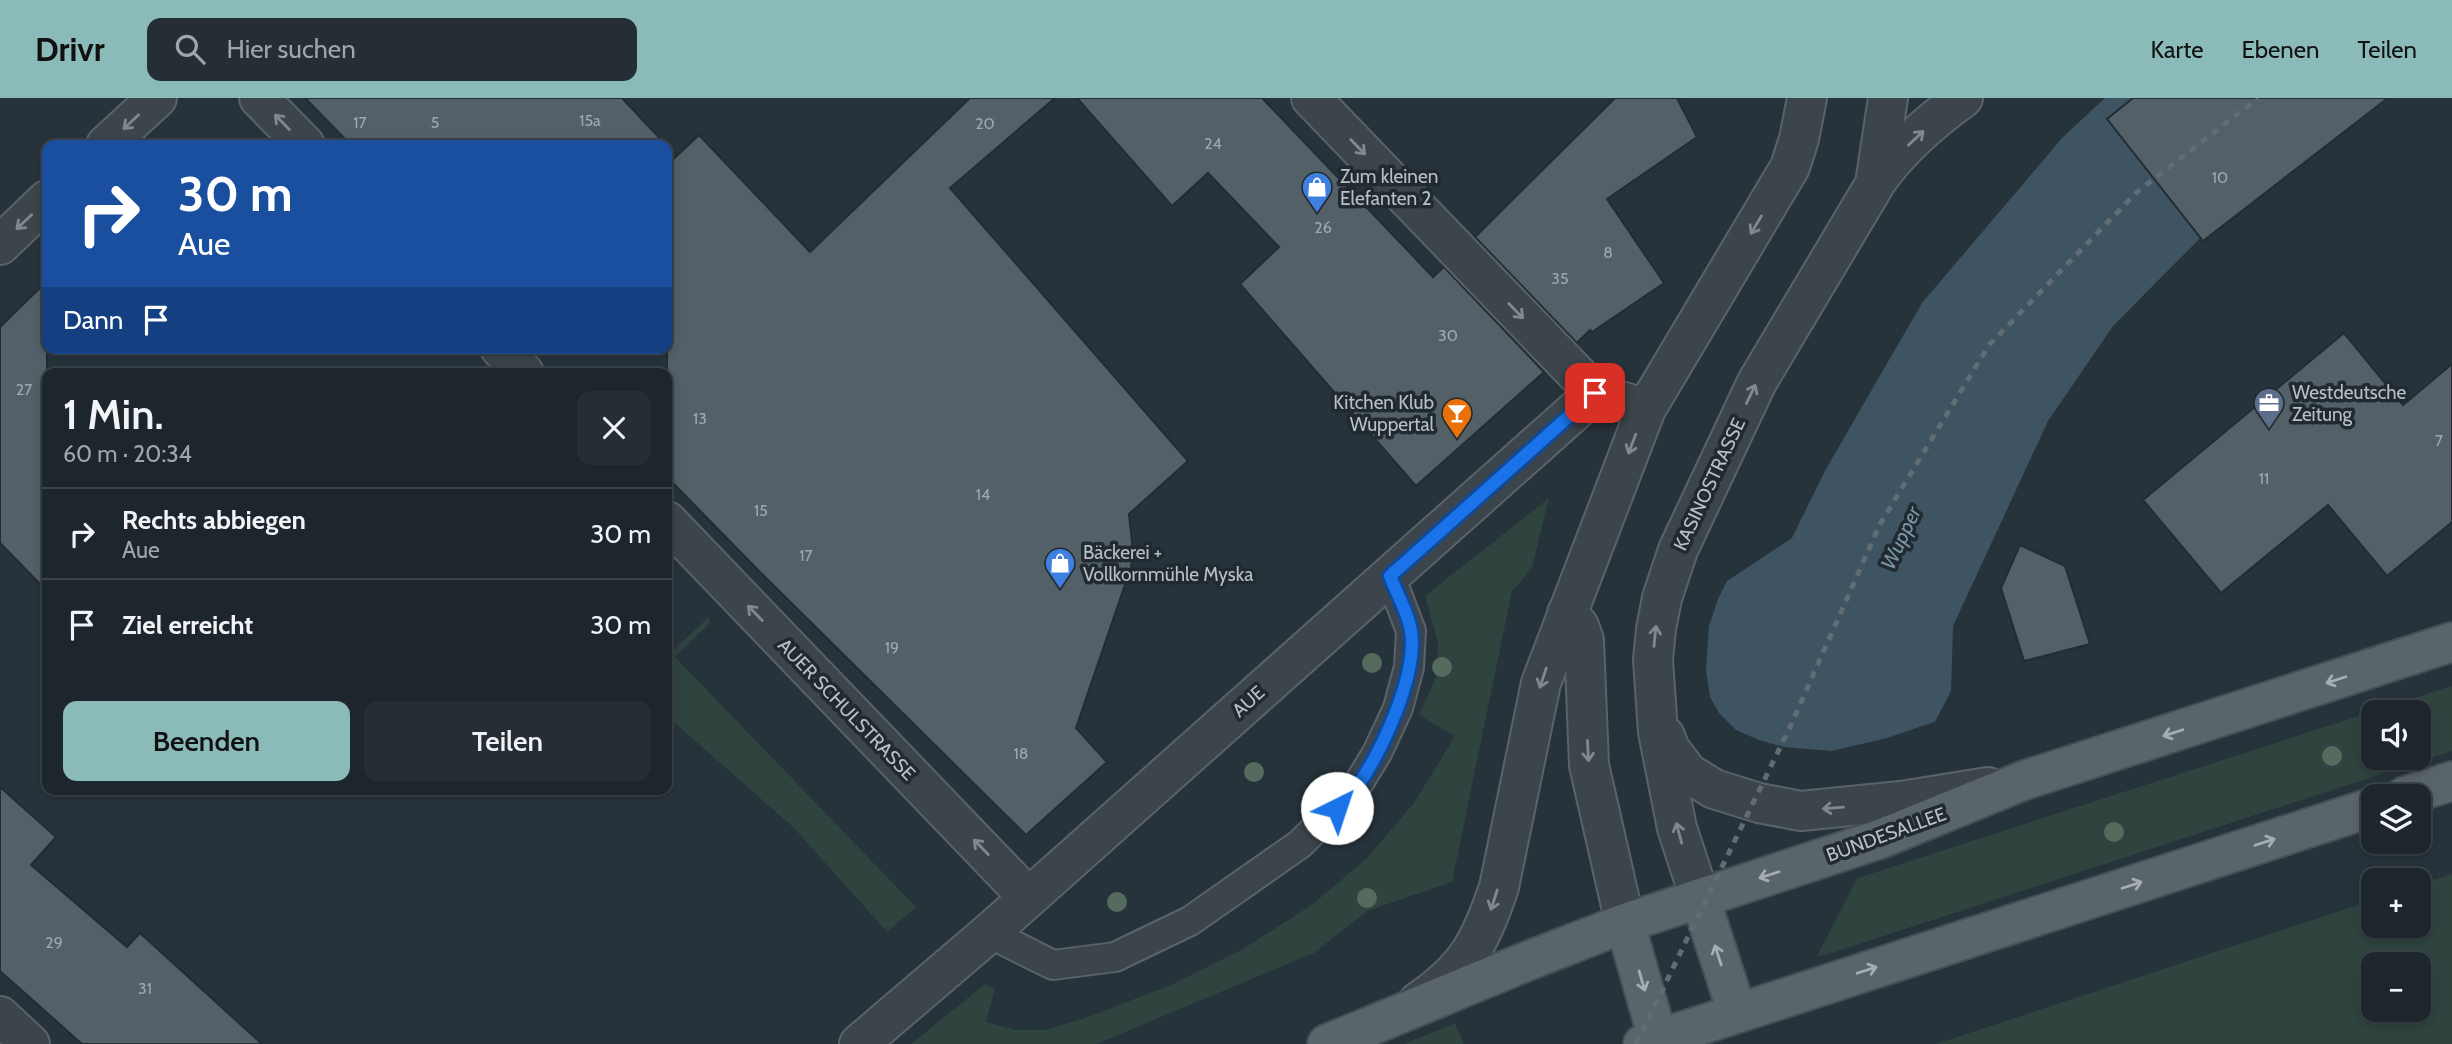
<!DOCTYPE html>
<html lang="de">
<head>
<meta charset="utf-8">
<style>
  body { margin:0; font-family:Cabin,sans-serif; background:#252e34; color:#f1f3f6; height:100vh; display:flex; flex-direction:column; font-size:26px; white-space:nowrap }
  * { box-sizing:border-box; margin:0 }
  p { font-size:23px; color:#a0a5a9 }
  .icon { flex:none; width:38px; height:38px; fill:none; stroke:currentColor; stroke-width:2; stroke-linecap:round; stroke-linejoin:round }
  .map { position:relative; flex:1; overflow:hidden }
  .drawer { position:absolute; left:42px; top:270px; width:630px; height:427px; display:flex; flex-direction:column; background:#1d262c; border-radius:14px; box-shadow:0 4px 10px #0003,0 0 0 2px #3b4348 }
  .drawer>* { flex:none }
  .top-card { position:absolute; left:42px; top:42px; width:630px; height:214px; border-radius:14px; box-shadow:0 4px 10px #0003,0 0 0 2px #3b4348; background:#1a4fa0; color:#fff; overflow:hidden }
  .buttons { position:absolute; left:2361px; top:602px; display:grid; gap:14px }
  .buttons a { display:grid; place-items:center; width:70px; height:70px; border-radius:14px; background:#1d262c; box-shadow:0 4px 10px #0003,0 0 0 2px #3b4348; font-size:35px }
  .pin { position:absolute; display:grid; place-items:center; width:60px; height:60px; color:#fff; margin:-30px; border-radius:14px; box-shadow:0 4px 10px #0006 }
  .me { position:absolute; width:77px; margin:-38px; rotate:41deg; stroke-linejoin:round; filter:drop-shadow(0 0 5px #0008) }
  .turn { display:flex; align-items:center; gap:24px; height:147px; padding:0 21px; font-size:32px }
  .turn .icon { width:91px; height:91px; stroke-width:2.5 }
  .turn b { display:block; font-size:49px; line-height:60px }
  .then { display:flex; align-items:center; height:66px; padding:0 21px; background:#0003; gap:14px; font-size:26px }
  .round { display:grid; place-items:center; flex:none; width:74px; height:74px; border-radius:14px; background:#252e34 }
  .overview { display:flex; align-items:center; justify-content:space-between; height:119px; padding:0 21px }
  h1 { font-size:42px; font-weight:600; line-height:52px }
  .action { display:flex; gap:14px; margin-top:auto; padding:14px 21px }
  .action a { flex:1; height:80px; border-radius:14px; background:#8bbbb9; color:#111; font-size:28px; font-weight:600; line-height:80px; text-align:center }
  .action a+a { background:#252e34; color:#f1f3f6 }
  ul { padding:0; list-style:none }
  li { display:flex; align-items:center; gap:21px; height:91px; padding:0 21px; border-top:2px solid #3b4348 }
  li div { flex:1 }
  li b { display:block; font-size:26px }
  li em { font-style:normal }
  header { display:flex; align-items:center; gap:42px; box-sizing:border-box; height:98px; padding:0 35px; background:#8bbbb9; color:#111 }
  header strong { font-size:33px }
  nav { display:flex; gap:38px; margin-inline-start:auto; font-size:24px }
  .search { width:490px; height:63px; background:#252e34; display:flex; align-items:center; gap:18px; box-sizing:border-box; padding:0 24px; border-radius:14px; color:#a0a5a9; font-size:26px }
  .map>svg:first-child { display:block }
</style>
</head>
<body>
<header>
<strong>Drivr</strong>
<div class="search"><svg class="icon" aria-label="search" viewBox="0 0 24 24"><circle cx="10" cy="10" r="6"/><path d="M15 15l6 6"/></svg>Hier suchen</div>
<nav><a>Karte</a><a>Ebenen</a><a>Teilen</a></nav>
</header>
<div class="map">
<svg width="2452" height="946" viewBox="0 0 2452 946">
  <rect width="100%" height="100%" fill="#27333b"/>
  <path fill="#2f433f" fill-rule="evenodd" d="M 1549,400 L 1532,470 L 1512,493 L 1452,784 L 1367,813 L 1314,855 L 1096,946 L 911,946 L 985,886 L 995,891 L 986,924 L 1016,932 L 1046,932 L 1091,918 L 1173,886 L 1243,851 L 1313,806 L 1367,760 L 1414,705 L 1455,638 L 1419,617 L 1436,579 L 1438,545 L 1425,498 Z
    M 709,519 L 709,526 L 675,559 L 916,809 L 887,834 L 794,730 L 667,618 L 667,558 Z
    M 2452,588 L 2452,653 L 1825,857 L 1804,860 L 1749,815 ZM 2373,614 L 2418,614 L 2418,660 L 2373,660 Z
    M 2452,776 L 2452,946 L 1936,946 L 2373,802 L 2373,828 L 2418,828 L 2419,787 ZM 2418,866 L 2418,912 L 2373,912 L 2373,866 Z
    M 1455,925 L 1464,946 L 1404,946 Z"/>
  <path fill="#3f5462" d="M 2105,0 L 2371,0 L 2216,124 L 2113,228 L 2048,323 L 1953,528 L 1951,593 L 1767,946 L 1494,946 L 1727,483 L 1792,440 L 1826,371 L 1922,205 L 2063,39 Z"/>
  <path fill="#27333b" d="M 1725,480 L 1709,528 L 1706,572 L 1710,599 L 1719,615 L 1736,632 L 1759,642 L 1784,649 L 1832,653 L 1887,640 L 1940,622 L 1771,946 L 1490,946 Z"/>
  <path fill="#536068" stroke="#222c32" stroke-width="2" d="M 305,0 L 622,0 L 666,47 L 351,47 Z
    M 970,0 L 1055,0 L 950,90 L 1188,363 L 1129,416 L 1133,453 L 1131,469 L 1076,630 L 1107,664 L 1026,737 L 761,475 L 667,379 L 667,67 L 699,37 L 810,154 Z
    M 1077,0 L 1262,0 L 1433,179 L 1444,169 L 1544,274 L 1416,388 L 1240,186 L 1279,149 L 1208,75 L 1172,108 Z
    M 1615,0 L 1677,0 L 1697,39 L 1607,101 L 1664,185 L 1592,234 L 1590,232 L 1577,245 L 1475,139 Z
    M 2133,0 L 2388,0 L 2203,143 L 2107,21 Z
    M 47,183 L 47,493 L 0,445 L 0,229 Z
    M 2344,235 L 2403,307 L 2452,266 L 2452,424 L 2387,478 L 2328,407 L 2221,495 L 2143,402 Z
    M 2020,447 L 2065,468 L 2090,546 L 2024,563 L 2001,490 Z
    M 0,689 L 56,739 L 31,767 L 127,849 L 140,835 L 262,946 L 82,946 L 0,873 Z"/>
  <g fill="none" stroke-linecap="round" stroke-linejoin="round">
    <g stroke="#596369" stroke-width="32">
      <path id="service" d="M 989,835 L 1053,867 L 1115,859 L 1190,823 L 1300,746 L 1355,691 L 1377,655 L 1398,610 L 1409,569 L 1411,533 L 1390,478"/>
    </g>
    <g stroke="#596369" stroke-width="42">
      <path id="minor" d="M 259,0 L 305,47
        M 1311,0 L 1595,295 L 1646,311
        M 106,47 L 157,0
        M 0,147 L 47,102
        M 500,250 L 524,275
        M 667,423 L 1028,799
        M 0,918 L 30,946
        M 859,946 L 989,835 L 1595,295"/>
    </g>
    <g stroke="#596369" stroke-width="42">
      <path id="tertiary" d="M 1876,84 C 1899,51 1931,23 1963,0
        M 1567,515 L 1579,528 L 1584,542 L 1589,667 L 1625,825
        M 1665,638 L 1670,651 L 1688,675 L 1714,691 L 1759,705 L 1801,713 L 1901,703 L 1988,689
        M 1700,800 L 1677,730 L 1658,634 L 1653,562 L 1656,531 L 1662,500 L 1678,452 L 1757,284 L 1875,86 L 1888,0
        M 1418,904 C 1467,871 1481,843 1499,789 L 1541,585 L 1646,311 L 1790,69 L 1799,41 L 1807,0"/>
    </g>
    <g stroke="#444e54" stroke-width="42">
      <path id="primary" d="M 2405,698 L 2452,683
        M 1700,800 L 1737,914
        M 1625,825 L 1658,941
        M 1327,946 L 1525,864 L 1625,825 L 1880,741 L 2025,682 L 2452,544
        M 1643,946 L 2373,709"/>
    </g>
    <use href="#service" stroke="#3b454b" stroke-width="28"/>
    <use href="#minor" stroke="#3b454b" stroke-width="38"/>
    <use href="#tertiary" stroke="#3b454b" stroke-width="38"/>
    <use href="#primary" stroke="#59646b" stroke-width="38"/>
    <path stroke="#616d75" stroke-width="5" stroke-dasharray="7 7" stroke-linecap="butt" d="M 1636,946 L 1790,629 L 1880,426 L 1989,247 L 2136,95 L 2258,0"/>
  </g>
  <g fill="#546b5d">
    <circle cx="1372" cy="565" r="10"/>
    <circle cx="1442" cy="569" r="10"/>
    <circle cx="2332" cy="658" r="10"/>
    <circle cx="1254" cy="674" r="10"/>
    <circle cx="2114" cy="734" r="10"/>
    <circle cx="1367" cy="800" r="10"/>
    <circle cx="1117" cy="804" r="10"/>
  </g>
  <defs><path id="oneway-shaft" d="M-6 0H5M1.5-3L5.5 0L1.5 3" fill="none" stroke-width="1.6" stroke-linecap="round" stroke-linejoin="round" transform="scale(1.75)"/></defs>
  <g stroke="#7f898f">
    <use href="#oneway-shaft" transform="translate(131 24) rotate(137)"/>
    <use href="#oneway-shaft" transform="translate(282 24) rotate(-134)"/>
    <use href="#oneway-shaft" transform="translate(1916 40) rotate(-43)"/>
    <use href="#oneway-shaft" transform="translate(1358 49) rotate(46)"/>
    <use href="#oneway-shaft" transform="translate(24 124) rotate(137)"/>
    <use href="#oneway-shaft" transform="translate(1756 127) rotate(121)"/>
    <use href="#oneway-shaft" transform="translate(1516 213) rotate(46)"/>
    <use href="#oneway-shaft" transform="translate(1751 296) rotate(-64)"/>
    <use href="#oneway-shaft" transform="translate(1632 346) rotate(111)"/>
    <use href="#oneway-shaft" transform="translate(755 515) rotate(-134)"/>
    <use href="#oneway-shaft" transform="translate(1655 538) rotate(-84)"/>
    <use href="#oneway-shaft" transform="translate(1543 580) rotate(108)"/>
    <use href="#oneway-shaft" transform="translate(1588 653) rotate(87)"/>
    <use href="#oneway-shaft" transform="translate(1833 710) rotate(175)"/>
    <use href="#oneway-shaft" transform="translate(1679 735) rotate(-105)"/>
    <use href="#oneway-shaft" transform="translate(981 749) rotate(-134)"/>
    <use href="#oneway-shaft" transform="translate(1494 802) rotate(108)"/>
  </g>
  <g stroke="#a4aeb4">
    <use href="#oneway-shaft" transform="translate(2336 582) rotate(162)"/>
    <use href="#oneway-shaft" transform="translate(2173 635) rotate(162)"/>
    <use href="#oneway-shaft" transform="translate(2265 744) rotate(-18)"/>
    <use href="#oneway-shaft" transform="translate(1769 777) rotate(162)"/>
    <use href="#oneway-shaft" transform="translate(2132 787) rotate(-18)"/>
    <use href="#oneway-shaft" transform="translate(1718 857) rotate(-108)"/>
    <use href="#oneway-shaft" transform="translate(1867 872) rotate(-18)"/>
    <use href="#oneway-shaft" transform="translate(1642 883) rotate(74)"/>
  </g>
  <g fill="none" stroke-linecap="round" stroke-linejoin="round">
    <g stroke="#114b97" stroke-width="18">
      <path id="route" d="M 1337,710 C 1343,703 1350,697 1356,690 C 1381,655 1418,577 1411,533 C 1409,517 1396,494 1390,478 L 1595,295"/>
    </g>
    <use href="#route" stroke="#1a73e8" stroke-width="12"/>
  </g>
  <defs>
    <g id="shop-pin" transform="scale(1.575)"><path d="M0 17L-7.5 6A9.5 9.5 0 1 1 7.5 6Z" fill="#3f7fe0" stroke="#202a30"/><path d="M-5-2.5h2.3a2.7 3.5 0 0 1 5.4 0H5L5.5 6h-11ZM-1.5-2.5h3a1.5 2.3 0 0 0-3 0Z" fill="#fff"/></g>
    <g id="office-pin" transform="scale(1.575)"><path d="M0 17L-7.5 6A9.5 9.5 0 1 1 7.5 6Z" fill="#5c6f8a" stroke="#202a30"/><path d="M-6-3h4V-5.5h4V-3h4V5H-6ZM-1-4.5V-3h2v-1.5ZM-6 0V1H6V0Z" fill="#fff"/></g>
    <g id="bar-pin" transform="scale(1.575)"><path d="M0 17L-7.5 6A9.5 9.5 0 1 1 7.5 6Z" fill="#e8710a" stroke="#202a30"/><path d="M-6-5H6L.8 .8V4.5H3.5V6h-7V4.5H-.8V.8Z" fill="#fff"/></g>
  </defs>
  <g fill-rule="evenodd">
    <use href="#shop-pin" x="1317" y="89"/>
    <use href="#office-pin" x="2269" y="305"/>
    <use href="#bar-pin" x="1457" y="315"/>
    <use href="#shop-pin" x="1060" y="465"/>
  </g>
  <g text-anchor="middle" stroke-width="7" stroke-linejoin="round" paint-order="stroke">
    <g font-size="16" fill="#9ea8ae">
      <text x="590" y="28">15a</text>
      <text x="360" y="30">17</text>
      <text x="435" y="30">5</text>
      <text x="985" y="31">20</text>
      <text x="1213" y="51">24</text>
      <text x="2220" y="85">10</text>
      <text x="1323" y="135">26</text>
      <text x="1608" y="160">8</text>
      <text x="1560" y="186">35</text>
      <text x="1448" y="243">30</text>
      <text x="24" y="297">27</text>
      <text x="700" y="326">13</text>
      <text x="2439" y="348">7</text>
      <text x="2264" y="386">11</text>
      <text x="983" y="402">14</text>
      <text x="761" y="418">15</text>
      <text x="806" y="463">17</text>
      <text x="892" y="555">19</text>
      <text x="1021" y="661">18</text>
      <text x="54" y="850">29</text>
      <text x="145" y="896">31</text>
    </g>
    <g font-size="19" fill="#b7c0c6" stroke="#202a30" text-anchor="start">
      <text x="1340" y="85">Zum kleinen<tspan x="1340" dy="22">Elefanten 2</tspan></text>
      <text x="2292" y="301">Westdeutsche<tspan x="2292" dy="22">Zeitung</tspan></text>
      <text x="1434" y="311" text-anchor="end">Kitchen Klub<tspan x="1434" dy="22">Wuppertal</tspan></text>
      <text x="1083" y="461">Bäckerei +<tspan x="1083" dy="22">Vollkornmühle Myska</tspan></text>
    </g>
    <g font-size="19" fill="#b7c0c6" stroke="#202a30">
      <text transform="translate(1709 386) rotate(-65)" y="7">KASINOSTRASSE</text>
      <text transform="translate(1248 603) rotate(-42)" y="7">AUE</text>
      <text transform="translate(847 611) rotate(46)" y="7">AUER SCHULSTRASSE</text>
      <text transform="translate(1886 736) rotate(-20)" y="7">BUNDESALLEE</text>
    </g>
    <g font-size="21" font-style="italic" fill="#7b96a6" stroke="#202a30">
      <text transform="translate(1901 440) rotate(-65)" y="7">Wupper</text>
    </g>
  </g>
</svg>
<div class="buttons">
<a><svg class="icon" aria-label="sound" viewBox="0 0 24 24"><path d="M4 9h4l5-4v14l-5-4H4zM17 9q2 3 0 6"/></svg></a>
<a><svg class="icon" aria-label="layers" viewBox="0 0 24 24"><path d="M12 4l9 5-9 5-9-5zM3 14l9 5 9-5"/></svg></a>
<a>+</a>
<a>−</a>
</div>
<div class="pin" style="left:1595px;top:295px;background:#d93025"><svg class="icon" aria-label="arrive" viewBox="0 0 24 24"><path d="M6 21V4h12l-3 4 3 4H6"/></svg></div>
<svg class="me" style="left:1337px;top:710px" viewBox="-20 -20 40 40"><circle r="19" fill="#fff"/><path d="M0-13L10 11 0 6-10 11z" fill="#1a73e8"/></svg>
<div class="top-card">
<div class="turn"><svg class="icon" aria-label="right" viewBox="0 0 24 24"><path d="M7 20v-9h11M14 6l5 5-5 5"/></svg><div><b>30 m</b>Aue</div></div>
<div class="then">Dann<svg class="icon" aria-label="arrive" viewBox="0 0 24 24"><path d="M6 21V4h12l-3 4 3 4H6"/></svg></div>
</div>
<section class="drawer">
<div class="overview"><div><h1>1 Min.</h1><p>60 m · 20:34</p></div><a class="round"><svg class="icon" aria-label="close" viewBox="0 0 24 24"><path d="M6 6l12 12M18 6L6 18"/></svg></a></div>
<ul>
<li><svg class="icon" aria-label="right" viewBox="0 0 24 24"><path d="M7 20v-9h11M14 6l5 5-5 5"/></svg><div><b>Rechts abbiegen</b><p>Aue</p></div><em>30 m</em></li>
<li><svg class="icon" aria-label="arrive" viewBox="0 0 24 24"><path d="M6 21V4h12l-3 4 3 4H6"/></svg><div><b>Ziel erreicht</b></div><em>30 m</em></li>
</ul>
<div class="action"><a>Beenden</a><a>Teilen</a></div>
</section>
</div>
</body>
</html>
